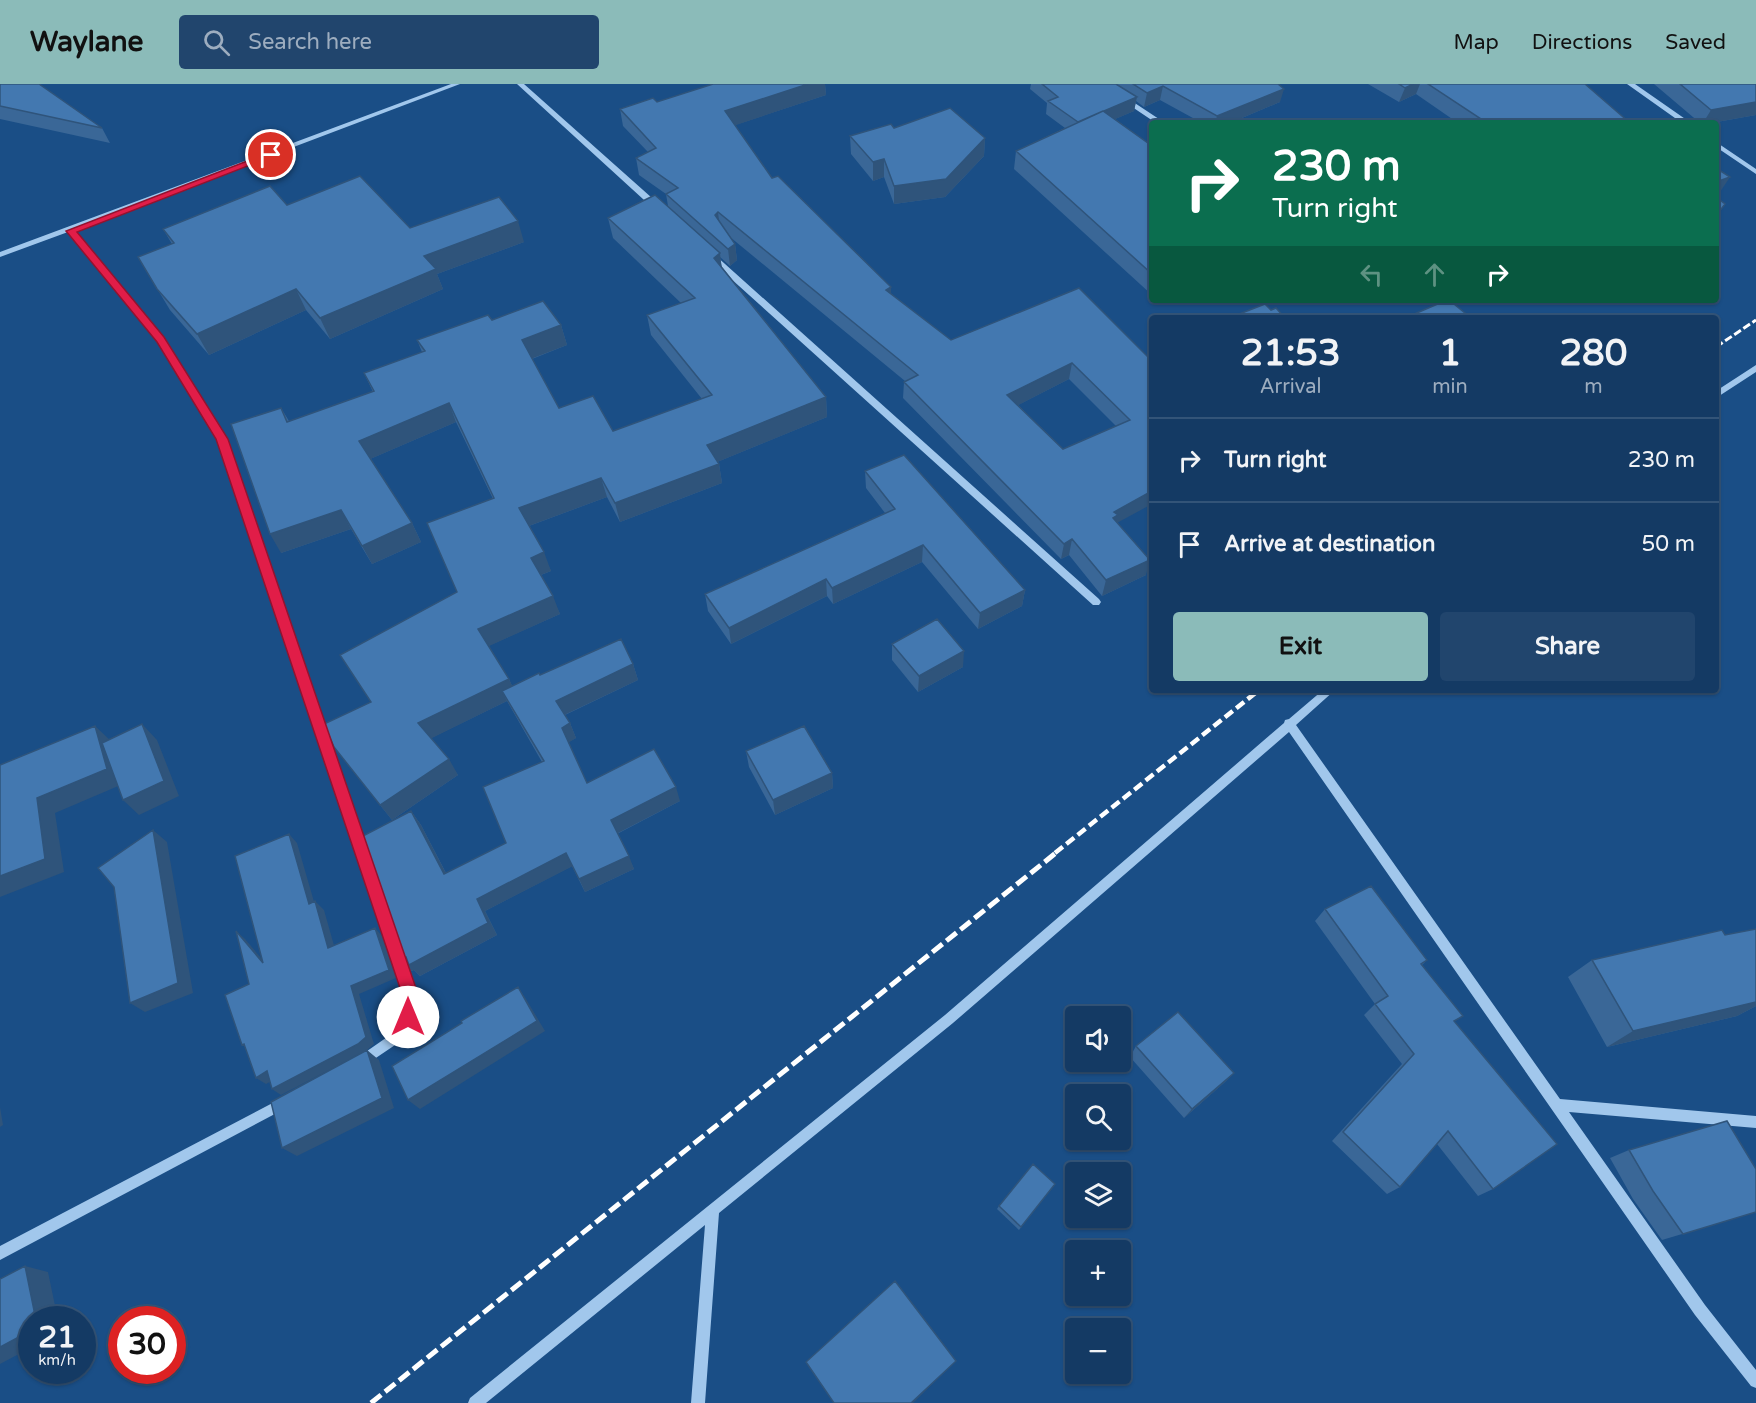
<!DOCTYPE html>
<html lang="en">
<head>
<meta charset="utf-8">
<style>
  body { margin:0; font-family:"Varela Round",sans-serif; background:#21456d; color:#f1f3f6; height:100vh; display:flex; flex-direction:column; font-size:22px; white-space:nowrap }
  * { box-sizing:border-box; margin:0 }
  p { font-size:20px; color:#9dadbf }
  .icon { flex:none; width:33px; height:33px; fill:none; stroke:currentColor; stroke-width:2; stroke-linecap:round; stroke-linejoin:round }
  .map { position:relative; flex:1; overflow:hidden }
  .sheet { position:absolute; left:1149px; top:231px; width:570px; height:378px; display:flex; flex-direction:column; background:#143a64; border-radius:6px; box-shadow:0 2px 4px #0004,0 0 0 2px #335478 }
  .sheet>* { flex:none }
  .banner { position:absolute; left:1149px; top:36px; width:570px; height:183px; border-radius:6px; box-shadow:0 2px 4px #0004,0 0 0 2px #335478; background:#0b6e4f; color:#fff; overflow:hidden }
  .tools { position:absolute; left:1065px; top:922px; display:grid; gap:12px }
  .tools a { display:grid; place-items:center; width:66px; height:66px; border-radius:6px; background:#143a64; box-shadow:0 2px 4px #0004,0 0 0 2px #335478; font-size:30px }
  .speed { position:absolute; left:18px; top:1222px; display:flex; gap:12px; font-size:30px; font-weight:700; text-align:center }
  .speed>* { display:grid; place-content:center; width:78px; height:78px; border-radius:50%; background:#143a64; box-shadow:0 2px 4px #0004,0 0 0 2px #335478; line-height:1 }
  .speed small { font-size:15px; font-weight:400 }
  .speed .limit { border:9px solid #d22; background:#fff; color:#111 }
  .pin { position:absolute; display:grid; place-items:center; width:51px; height:51px; color:#fff; margin:-26px; border:3px solid #fff; border-radius:50%; box-shadow:0 2px 6px #0007 }
  .me { position:absolute; width:66px; margin:-33px; rotate:0deg; stroke-linejoin:round; filter:drop-shadow(0 0 4px #0008) }
  .turn { display:flex; align-items:center; gap:21px; height:126px; padding:0 24px; font-size:27px }
  .turn .icon { width:78px; height:78px; stroke-width:2.5 }
  .turn b { display:block; font-size:42px; line-height:51px }
  .lanes { display:flex; align-items:center; height:57px; padding:0 24px; background:#0003; justify-content:center; gap:30px; direction:ltr }
  .lanes .off { opacity:.35 }
  .eta { display:flex; justify-content:space-evenly; align-items:center; height:102px; text-align:center }
  .eta b { font-size:36px; font-weight:700; line-height:42px }
  .action { display:flex; gap:12px; margin-top:auto; padding:12px 24px }
  .action a { flex:1; height:69px; border-radius:6px; background:#8bbbb9; color:#111; font-size:24px; font-weight:700; line-height:69px; text-align:center }
  .action a+a { background:#21456d; color:#f1f3f6 }
  ul { padding:0; list-style:none }
  li { display:flex; align-items:center; gap:18px; height:84px; padding:0 24px; border-top:2px solid #335478 }
  li div { flex:1 }
  li b { display:block; font-size:22px }
  li em { font-style:normal }
  header { display:flex; align-items:center; gap:36px; box-sizing:border-box; height:84px; padding:0 30px; background:#8bbbb9; color:#111 }
  header strong { font-size:28px }
  nav { display:flex; gap:33px; margin-inline-start:auto; font-size:21px }
  .search { width:420px; height:54px; background:#21456d; display:flex; align-items:center; gap:15px; box-sizing:border-box; padding:0 21px; border-radius:6px; color:#9dadbf; font-size:22px }
  .map>svg:first-child { display:block }
</style>
</head>
<body>
<header>
<strong>Waylane</strong>
<div class="search"><svg class="icon" aria-label="search" viewBox="0 0 24 24"><circle cx="10" cy="10" r="6"/><path d="M15 15l6 6"/></svg>Search here</div>
<nav><a>Map</a><a>Directions</a><a>Saved</a></nav>
</header>
<div class="map">
<svg width="1756" height="1319" viewBox="0 0 1756 1319">
  <rect width="100%" height="100%" fill="#1a4e86"/>
  <g fill="none" stroke-linecap="round" stroke-linejoin="round">
    <path fill="#a1c7ec" fill-rule="evenodd" d="M 451,0 L 460,0 L 74,146 L 164,254 L 226,355 L 415,907 L 414,933 L 401,957 L 361,984 L 357,982 L 355,978 L 357,974 L 393,949 L 402,932 L 403,907 L 218,355 L 158,258 L 68,148 L 0,173 L 0,168 Z
      M 517,0 L 524,0 L 661,122 L 661,126 L 655,126 Z
      M 1098,0 L 1106,0 L 1165,39 L 1156,39 Z
      M 1627,0 L 1635,0 L 1691,39 L 1682,39 Z
      M 1716,58 L 1756,85 L 1756,90 L 1716,63 Z
      M 709,171 L 715,171 L 1099,515 L 1101,518 L 1099,521 L 1093,521 L 709,175 Z
      M 1756,281 L 1756,288 L 1716,314 L 1716,307 Z
      M 1323,606 L 1335,606 L 1296,641 L 1560,1015 L 1756,1032 L 1756,1044 L 1569,1028 L 1705,1221 L 1756,1286 L 1756,1304 L 1751,1302 L 1695,1231 L 1289,648 L 953,939 L 719,1129 L 705,1319 L 691,1319 L 705,1141 L 486,1319 L 468,1319 L 470,1314 L 945,931 L 1284,639 L 1285,636 L 1289,635 Z
      M 284,1013 L 288,1015 L 290,1019 L 288,1023 L 0,1176 L 0,1162 Z"/>
    <path stroke="#fff" stroke-width="3" stroke-dasharray="8 3" stroke-linecap="butt" d="M 1716,263 L 1756,236"/>
    <path stroke="#fff" stroke-width="4.5" stroke-dasharray="10 4.5" stroke-linecap="butt" d="M 1055,769 L 1259,606"/>
    <path stroke="#fff" stroke-width="5" stroke-dasharray="13 5" stroke-linecap="butt" d="M 371,1319 L 1057,768"/>
  </g>
  <path fill="#3a6797" fill-rule="evenodd" d="M 0,0 L 102,44 L 110,59 L 0,35 Z
    M 713,0 L 825,0 L 826,11 L 735,41 L 772,94 L 891,210 L 951,256 L 1152,277 L 1118,439 L 1146,491 L 1102,512 L 1069,471 L 1061,475 L 903,314 L 904,298 L 905,297 L 730,153 L 735,160 L 737,176 L 730,182 L 720,173 L 722,183 L 826,313 L 827,333 L 717,378 L 719,380 L 722,399 L 620,438 L 607,413 L 529,442 L 551,487 L 541,491 L 560,530 L 488,562 L 509,595 L 512,602 L 540,591 L 633,580 L 638,596 L 565,631 L 570,639 L 576,654 L 568,658 L 587,699 L 680,717 L 617,750 L 634,785 L 585,808 L 572,782 L 485,827 L 497,851 L 420,892 L 414,886 L 411,887 L 389,833 L 411,727 L 421,741 L 446,789 L 506,759 L 542,678 L 507,617 L 431,654 L 458,691 L 392,736 L 334,663 L 371,618 L 457,508 L 493,415 L 456,338 L 370,375 L 412,439 L 421,458 L 372,480 L 351,445 L 281,469 L 281,324 L 289,337 L 373,308 L 364,289 L 422,268 L 417,256 L 492,236 L 561,241 L 567,261 L 532,275 L 559,324 L 613,347 L 702,315 L 651,251 L 647,231 L 681,219 L 613,154 L 608,134 L 668,122 L 666,110 L 639,91 L 636,74 L 648,68 L 623,42 L 620,25 L 657,18 ZM 1069,295 L 1116,342 L 1063,365 L 1018,321 Z
    M 1031,0 L 1278,0 L 1280,18 L 1230,39 L 1202,39 L 1160,16 L 1144,23 L 1136,17 L 1134,27 L 1115,35 L 1152,62 L 1152,211 L 1014,85 L 1016,67 L 1065,44 L 1046,30 L 1047,19 L 1030,5 Z
    M 1368,0 L 1585,0 L 1630,39 L 1458,39 L 1416,10 L 1399,18 Z
    M 1654,0 L 1756,0 L 1756,31 L 1711,39 L 1700,39 Z
    M 894,44 L 985,54 L 984,72 L 945,113 L 894,120 L 884,93 L 873,97 L 851,70 L 850,52 Z
    M 287,121 L 410,144 L 524,158 L 437,190 L 443,205 L 330,255 L 306,226 L 209,271 L 170,226 L 138,173 L 172,160 L 163,145 Z
    M 865,387 L 1025,506 L 1022,522 L 978,545 L 922,478 L 833,520 L 827,512 L 731,560 L 708,527 L 705,510 L 885,429 L 866,404 Z
    M 892,560 L 963,583 L 918,608 L 892,576 Z
    M 746,667 L 832,689 L 833,704 L 775,731 L 749,683 Z
    M 1325,825 L 1427,876 L 1422,881 L 1455,939 L 1493,1105 L 1478,1112 L 1437,1060 L 1400,1103 L 1387,1110 L 1332,1057 L 1402,980 L 1364,931 L 1375,920 L 1315,837 Z
    M 1756,845 L 1756,922 L 1737,932 L 1607,963 L 1568,893 L 1592,876 Z
    M 1136,962 L 1234,989 L 1225,998 L 1184,1034 L 1130,973 Z
    M 1629,1066 L 1756,1128 L 1662,1156 L 1633,1115 L 1610,1074 Z
    M 1055,1100 L 1019,1146 L 997,1125 L 999,1122 Z"/>
  <path fill="#2f547b" d="M 808,0 L 825,0 L 826,11 L 727,44 L 725,27 Z
    M 1413,0 L 1420,0 L 1416,10 L 1399,18 L 1405,4 Z
    M 1163,2 L 1160,16 L 1144,23 L 1147,9 Z
    M 1284,5 L 1280,18 L 1230,39 L 1215,39 L 1217,32 Z
    M 1137,13 L 1134,27 L 1076,52 L 1078,38 Z
    M 1756,18 L 1756,31 L 1711,39 L 1703,39 L 1711,26 Z
    M 985,54 L 984,72 L 945,113 L 894,120 L 894,102 Z
    M 884,75 L 884,93 L 873,97 L 873,78 Z
    M 1730,93 L 1720,108 L 1716,109 L 1716,98 Z
    M 718,128 L 720,145 L 715,131 Z
    M 518,137 L 524,158 L 437,190 L 443,205 L 330,255 L 320,234 L 424,172 Z
    M 735,160 L 737,176 L 730,182 L 728,165 Z
    M 720,169 L 722,189 L 714,174 Z
    M 891,203 L 891,220 L 886,206 Z
    M 296,205 L 306,226 L 209,271 L 197,250 Z
    M 561,241 L 567,261 L 528,276 L 522,256 Z
    M 1072,279 L 1069,295 L 1005,328 L 1007,311 Z
    M 826,313 L 827,333 L 710,381 L 707,361 Z
    M 449,319 L 456,338 L 368,376 L 359,357 Z
    M 719,380 L 722,399 L 620,438 L 615,419 Z
    M 601,394 L 607,413 L 526,443 L 519,424 Z
    M 1152,407 L 1152,420 L 1115,440 L 1114,447 L 1114,428 Z
    M 341,426 L 351,445 L 281,469 L 270,450 Z
    M 412,439 L 421,458 L 372,480 L 362,462 Z
    M 1072,455 L 1069,471 L 1061,475 L 1064,460 Z
    M 923,461 L 922,478 L 833,520 L 832,504 Z
    M 544,468 L 551,487 L 538,492 L 531,474 Z
    M 1150,476 L 1146,491 L 1102,512 L 1106,496 Z
    M 826,495 L 827,512 L 731,560 L 729,544 Z
    M 1025,506 L 1022,522 L 978,545 L 980,529 Z
    M 553,512 L 560,530 L 487,563 L 478,545 Z
    M 964,567 L 963,583 L 918,608 L 919,592 Z
    M 633,580 L 638,596 L 562,632 L 556,617 Z
    M 509,595 L 517,612 L 502,607 L 507,617 L 428,656 L 418,639 Z
    M 570,639 L 576,654 L 568,659 L 562,644 Z
    M 142,640 L 157,656 L 179,712 L 139,731 L 123,716 Z
    M 95,642 L 111,657 L 123,700 L 55,729 L 64,788 L 0,813 L 0,792 L 37,714 Z
    M 449,675 L 458,691 L 392,736 L 380,721 Z
    M 832,689 L 833,704 L 775,731 L 773,716 Z
    M 676,703 L 680,717 L 616,750 L 611,736 Z
    M 411,727 L 421,741 L 453,803 L 444,790 Z
    M 153,746 L 167,758 L 193,909 L 145,928 L 130,919 Z
    M 289,750 L 297,759 L 317,828 L 309,820 Z
    M 566,769 L 573,782 L 485,827 L 497,851 L 420,892 L 414,886 L 411,887 L 400,876 L 406,873 L 477,815 Z
    M 629,772 L 634,785 L 585,808 L 579,795 Z
    M 315,817 L 324,826 L 337,872 L 328,864 Z
    M 375,844 L 382,852 L 396,894 L 359,910 L 374,960 L 366,967 L 281,1011 L 272,1005 L 351,902 Z
    M 236,847 L 245,855 L 272,887 L 263,879 Z
    M 518,903 L 526,915 L 545,947 L 420,1025 L 408,1016 Z
    M 1756,918 L 1756,922 L 1737,932 L 1607,963 L 1633,947 Z
    M 367,966 L 379,976 L 394,1024 L 297,1072 L 282,1064 Z
    M 267,987 L 277,994 L 266,1000 L 256,994 Z
    M 1234,989 L 1225,998 L 1184,1034 L 1192,1025 Z
    M 0,1023 L 3,1041 L 0,1043 Z
    M 25,1182 L 48,1188 L 58,1236 L 36,1236 Z
    M 32,1246 L 32,1263 L 0,1280 L 0,1263 Z
    M 956,1277 L 953,1280 L 913,1319 L 911,1319 Z"/>
  <path fill="#4378b0" stroke="#2f547b" stroke-width="1.5" fill-rule="evenodd" d="M 0,0 L 39,0 L 102,44 L 0,22 Z
    M 713,0 L 808,0 L 725,27 L 772,94 L 778,92 L 891,203 L 886,206 L 951,256 L 1079,204 L 1152,277 L 1152,407 L 1114,428 L 1118,431 L 1113,434 L 1150,476 L 1106,496 L 1072,455 L 1064,460 L 904,298 L 918,291 L 718,128 L 715,131 L 735,160 L 728,165 L 666,110 L 678,104 L 636,74 L 656,64 L 620,25 L 653,14 L 657,18 ZM 1072,279 L 1130,336 L 1063,365 L 1007,311 Z
    M 1042,0 L 1116,0 L 1137,13 L 1104,27 L 1103,27 L 1078,38 L 1048,17 L 1058,13 Z
    M 1133,0 L 1278,0 L 1284,5 L 1217,32 L 1163,2 L 1147,9 Z
    M 1399,0 L 1413,0 L 1405,4 Z
    M 1428,0 L 1585,0 L 1630,39 L 1516,39 L 1513,36 L 1504,39 L 1487,39 Z
    M 1680,0 L 1756,0 L 1756,18 L 1711,26 Z
    M 950,24 L 985,54 L 946,95 L 894,102 L 884,75 L 873,78 L 850,52 L 891,40 L 894,44 Z
    M 1103,27 L 1152,62 L 1152,190 L 1016,67 Z
    M 1716,84 L 1730,93 L 1716,98 Z
    M 360,92 L 410,144 L 499,113 L 518,137 L 424,172 L 436,185 L 320,234 L 296,205 L 197,250 L 157,205 L 138,173 L 174,159 L 163,145 L 270,102 L 287,121 Z
    M 655,111 L 720,169 L 714,174 L 826,313 L 707,361 L 719,380 L 615,419 L 601,394 L 519,424 L 544,468 L 531,474 L 553,512 L 478,545 L 509,595 L 418,639 L 449,675 L 380,721 L 334,663 L 324,640 L 371,618 L 340,571 L 457,508 L 427,439 L 494,414 L 449,319 L 359,357 L 412,439 L 362,462 L 341,426 L 270,450 L 231,340 L 281,324 L 287,338 L 374,307 L 364,289 L 425,267 L 417,256 L 488,231 L 492,236 L 543,217 L 561,241 L 522,256 L 559,324 L 593,312 L 613,347 L 712,311 L 647,231 L 695,214 L 608,134 Z
    M 1716,113 L 1725,120 L 1716,132 Z
    M 1447,216 L 1449,216 L 1471,234 L 1405,234 Z
    M 1265,220 L 1271,226 L 1276,224 L 1285,234 L 1229,234 Z
    M 904,371 L 1025,506 L 980,529 L 923,461 L 832,504 L 826,495 L 729,544 L 705,510 L 895,425 L 865,387 Z
    M 937,535 L 964,567 L 919,592 L 892,560 Z
    M 621,555 L 633,580 L 556,617 L 570,639 L 562,644 L 587,699 L 654,665 L 676,703 L 611,736 L 629,772 L 579,795 L 566,769 L 477,815 L 488,839 L 409,881 L 406,873 L 400,876 L 386,834 L 389,833 L 385,821 L 372,793 L 359,754 L 411,727 L 444,790 L 506,759 L 483,703 L 544,677 L 502,607 L 539,589 L 540,591 Z
    M 142,640 L 164,697 L 123,716 L 102,659 Z
    M 95,642 L 107,685 L 37,714 L 45,775 L 0,792 L 0,681 Z
    M 804,642 L 832,689 L 773,716 L 746,667 Z
    M 153,746 L 178,899 L 130,919 L 114,803 L 98,784 Z
    M 289,750 L 309,820 L 315,817 L 328,864 L 375,844 L 389,886 L 351,902 L 366,953 L 358,960 L 272,1005 L 267,987 L 256,994 L 244,960 L 242,961 L 225,911 L 249,900 L 236,847 L 263,879 L 235,772 Z
    M 1371,802 L 1427,876 L 1421,880 L 1463,932 L 1454,937 L 1557,1060 L 1493,1105 L 1448,1047 L 1400,1103 L 1343,1048 L 1414,970 L 1375,920 L 1388,912 L 1325,825 Z
    M 1756,845 L 1756,918 L 1633,947 L 1592,876 L 1722,846 L 1725,851 Z
    M 518,903 L 537,937 L 408,1016 L 392,982 L 462,939 L 461,937 Z
    M 1178,928 L 1234,989 L 1192,1025 L 1136,962 Z
    M 367,966 L 382,1014 L 282,1064 L 271,1018 Z
    M 1727,1037 L 1756,1085 L 1756,1128 L 1683,1150 L 1653,1107 L 1629,1066 Z
    M 1033,1080 L 1055,1100 L 1021,1143 L 999,1122 Z
    M 25,1182 L 36,1236 L 32,1236 L 32,1246 L 0,1263 L 0,1195 Z
    M 895,1197 L 956,1277 L 911,1319 L 834,1319 L 806,1278 Z"/>
  <path fill="#e11d48" stroke="#92132f" stroke-width="1.5" d="M 268,69 L 276,71 L 77,148 L 164,253 L 228,355 L 417,907 L 413,939 L 408,941 L 402,939 L 400,933 L 401,907 L 216,355 L 157,258 L 66,147 Z"/>
</svg>
<div class="tools">
<a><svg class="icon" aria-label="sound" viewBox="0 0 24 24"><path d="M4 9h4l5-4v14l-5-4H4zM17 9q2 3 0 6"/></svg></a>
<a><svg class="icon" aria-label="search" viewBox="0 0 24 24"><circle cx="10" cy="10" r="6"/><path d="M15 15l6 6"/></svg></a>
<a><svg class="icon" aria-label="layers" viewBox="0 0 24 24"><path d="M12 4l9 5-9 5-9-5zM3 14l9 5 9-5"/></svg></a>
<a>+</a>
<a>−</a>
</div>
<div class="speed"><div>21<small>km/h</small></div><div class="limit">30</div></div>
<div class="pin" style="left:271px;top:71px;background:#d93025"><svg class="icon" aria-label="arrive" viewBox="0 0 24 24"><path d="M6 21V4h12l-3 4 3 4H6"/></svg></div>
<svg class="me" style="left:408px;top:933px" viewBox="-20 -20 40 40"><circle r="19" fill="#fff"/><path d="M0-13L10 11 0 6-10 11z" fill="#e11d48"/></svg>
<div class="banner">
<div class="turn"><svg class="icon" aria-label="right" viewBox="0 0 24 24"><path d="M7 20v-9h11M14 6l5 5-5 5"/></svg><div><b>230 m</b>Turn right</div></div>
<div class="lanes"><svg class="icon off" aria-label="left" viewBox="0 0 24 24"><path d="M17 20v-9H6M10 6l-5 5 5 5"/></svg><svg class="icon off" aria-label="ahead" viewBox="0 0 24 24"><path d="M12 20V5M6 11l6-6 6 6"/></svg><svg class="icon" aria-label="right" viewBox="0 0 24 24"><path d="M7 20v-9h11M14 6l5 5-5 5"/></svg></div>
</div>
<section class="sheet">
<div class="eta">
<div><b>21:53</b><p>Arrival</p></div>
<div><b>1</b><p>min</p></div>
<div><b>280</b><p>m</p></div>
</div>
<ul>
<li><svg class="icon" aria-label="right" viewBox="0 0 24 24"><path d="M7 20v-9h11M14 6l5 5-5 5"/></svg><div><b>Turn right</b></div><em>230 m</em></li>
<li><svg class="icon" aria-label="arrive" viewBox="0 0 24 24"><path d="M6 21V4h12l-3 4 3 4H6"/></svg><div><b>Arrive at destination</b></div><em>50 m</em></li>
</ul>
<div class="action"><a>Exit</a><a>Share</a></div>
</section>
</div>
</body>
</html>
